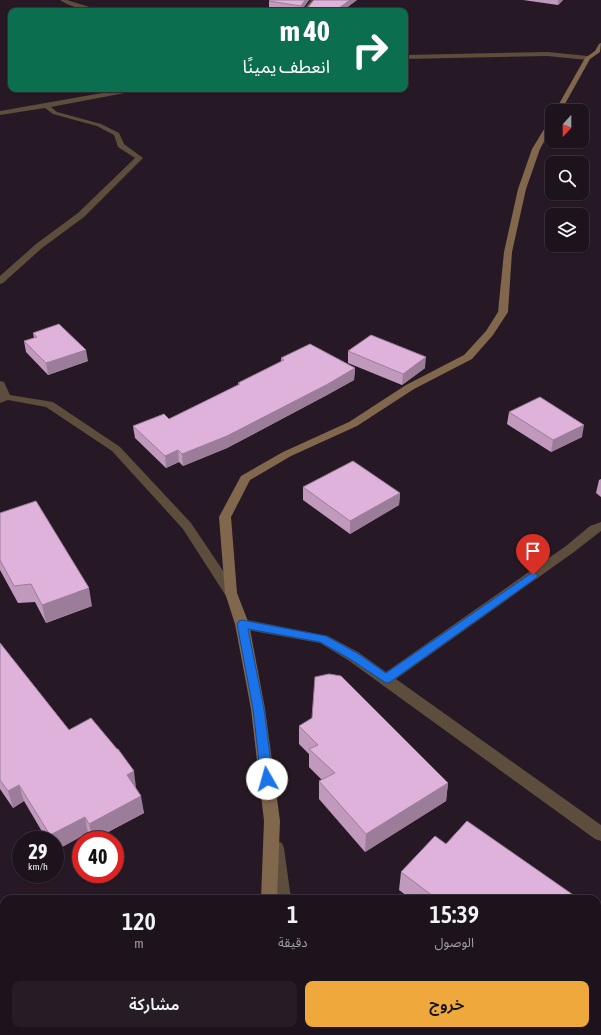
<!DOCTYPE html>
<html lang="ar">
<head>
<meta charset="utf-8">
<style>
  body { margin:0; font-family:"Asap Condensed","Noto Sans Arabic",sans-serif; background:#251c25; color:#f1f3f6; direction:rtl; height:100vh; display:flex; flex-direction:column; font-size:15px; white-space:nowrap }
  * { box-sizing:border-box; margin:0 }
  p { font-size:13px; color:#a09ea3 }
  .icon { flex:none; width:22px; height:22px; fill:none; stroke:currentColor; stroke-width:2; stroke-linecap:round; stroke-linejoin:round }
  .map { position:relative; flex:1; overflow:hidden; direction:ltr }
  .sheet { position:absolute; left:0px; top:895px; width:601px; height:140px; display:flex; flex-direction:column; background:#1c131c; border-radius:12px 12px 0 0; box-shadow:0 1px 3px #0004,0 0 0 1px #3a323b; direction:rtl }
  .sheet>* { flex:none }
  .banner { position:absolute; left:8px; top:8px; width:400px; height:84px; border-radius:8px; box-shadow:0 1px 3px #0004,0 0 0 1px #3a323b; direction:rtl; background:#0b6e4f; color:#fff; overflow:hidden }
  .needle { width:26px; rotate:201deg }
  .controls { position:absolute; left:545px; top:104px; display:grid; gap:8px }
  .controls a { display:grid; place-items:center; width:44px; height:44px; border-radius:8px; background:#1c131c; box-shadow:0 1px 3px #0004,0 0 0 1px #3a323b; font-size:20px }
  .speed { position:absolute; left:12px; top:831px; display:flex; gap:8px; font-size:20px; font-weight:700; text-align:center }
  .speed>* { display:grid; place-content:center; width:52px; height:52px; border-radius:50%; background:#1c131c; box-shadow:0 1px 3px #0004,0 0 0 1px #3a323b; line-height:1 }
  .speed small { font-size:10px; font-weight:400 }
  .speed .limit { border:6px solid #d22; background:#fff; color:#111 }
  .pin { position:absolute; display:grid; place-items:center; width:34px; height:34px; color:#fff; margin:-41px -17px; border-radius:50% 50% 50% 0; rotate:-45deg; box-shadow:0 0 4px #0007 }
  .pin .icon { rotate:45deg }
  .me { position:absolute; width:44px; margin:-22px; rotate:353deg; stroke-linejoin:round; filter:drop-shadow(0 0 3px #0008) }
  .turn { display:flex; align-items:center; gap:14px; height:84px; padding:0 12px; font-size:18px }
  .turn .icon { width:52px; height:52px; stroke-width:2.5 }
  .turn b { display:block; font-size:28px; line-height:34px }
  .eta { display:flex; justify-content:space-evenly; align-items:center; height:68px; text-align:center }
  .eta b { font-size:24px; font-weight:600; line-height:28px }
  .primary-button { display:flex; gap:8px; margin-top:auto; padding:8px 12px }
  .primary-button a { flex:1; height:46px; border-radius:8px; background:#eea83c; color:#111; font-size:16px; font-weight:600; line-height:46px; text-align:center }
  .primary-button a+a { background:#251c25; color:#f1f3f6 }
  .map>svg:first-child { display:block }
</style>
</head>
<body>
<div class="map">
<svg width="601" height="1035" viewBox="0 0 601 1035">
  <rect width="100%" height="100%" fill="#261925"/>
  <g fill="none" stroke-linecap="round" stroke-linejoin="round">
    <path fill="#5d4d3c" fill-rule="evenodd" d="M 60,0 L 67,0 L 102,11 C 89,11 71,8 60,0 Z
      M 311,0 L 317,0 L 308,11 L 302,11 Z
      M 547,52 L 588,56 L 591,58 L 588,60 L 547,56 L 405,59 L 405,55 Z
      M 125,89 L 138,89 L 135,91 L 51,107 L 57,112 L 101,124 L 119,133 L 124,144 L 143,158 L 84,217 L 42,248 L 3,283 L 0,284 L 0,276 L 36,244 L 78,213 L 135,158 L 118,147 L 114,135 L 97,126 L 53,114 L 45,108 L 0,115 L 0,111 Z
      M 0,381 L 4,382 L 10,395 L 53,402 L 120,447 L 191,523 L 236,590 L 237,593 L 236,596 L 231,598 L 226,596 L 183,529 L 112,451 L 46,407 L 8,400 L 0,403 Z
      M 601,522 L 601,531 L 574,552 L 396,679 L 601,825 L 601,841 L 595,839 L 348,660 L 320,643 L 242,629 L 237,627 L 235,624 L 237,621 L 242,619 L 328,636 L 358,652 L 386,672 L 566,546 L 590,526 Z
      M 276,841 L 282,843 L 284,848 L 291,899 L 275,899 L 268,848 L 270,843 Z
      M 301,1031 L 320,1031 L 321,1035 L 302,1035 Z"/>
    <path fill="#81674c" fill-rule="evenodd" d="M 601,43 L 600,52 L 590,59 L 561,111 L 555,111 L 585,58 L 595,51 L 599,44 Z
      M 552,119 L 552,127 L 540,149 L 526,189 L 512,252 L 508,312 L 493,335 L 472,359 L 414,389 L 357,426 L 291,456 L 250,480 L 231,517 L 237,593 L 249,624 L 265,709 L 280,821 L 277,899 L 261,899 L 264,821 L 251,709 L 235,624 L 225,593 L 219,517 L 241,476 L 283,452 L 349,422 L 406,385 L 464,355 L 486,331 L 498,312 L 504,252 L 518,189 L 532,149 L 549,121 Z
      M 255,1031 L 273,1031 L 273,1035 L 255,1035 Z"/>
  </g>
  <path fill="#c099bc" d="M 270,0 L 309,0 L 301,11 L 269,7 L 269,1 Z
    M 314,0 L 357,0 L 342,11 L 308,11 L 308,7 Z
    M 523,0 L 563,0 L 558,5 Z
    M 33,333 L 88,361 L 48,375 L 26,352 L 24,341 L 34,338 Z
    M 348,351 L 425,368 L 402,385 L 348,363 Z
    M 281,358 L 355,368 L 354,380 L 327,395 L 227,448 L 183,466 L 179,462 L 166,468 L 135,438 L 133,426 L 169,419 L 238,385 L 238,383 L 281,362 Z
    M 509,412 L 582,437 L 551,452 L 507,424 Z
    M 601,479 L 601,497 L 596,493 L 599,480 Z
    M 303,487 L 400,493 L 399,505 L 350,534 L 303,500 Z
    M 0,513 L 92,606 L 46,623 L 35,602 L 18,603 L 0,570 Z
    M 0,643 L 69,730 L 136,788 L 144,813 L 93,840 L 88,833 L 55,840 L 47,840 L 24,801 L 13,808 L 0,789 Z
    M 299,726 L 448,783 L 446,801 L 365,852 L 319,799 L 319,781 L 322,780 L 309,767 L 309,754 L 299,744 Z
    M 446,844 L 579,899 L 411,899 L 399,890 L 401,872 Z
    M 364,1031 L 471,1031 L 475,1035 L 365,1035 L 364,1034 Z"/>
  <path fill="#9c7d99" d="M 305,0 L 309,0 L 301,11 L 301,6 Z
    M 350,0 L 357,0 L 342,11 L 335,11 Z
    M 558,0 L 563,0 L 558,5 Z
    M 86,350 L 88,361 L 48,375 L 46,363 Z
    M 426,357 L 425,368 L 402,385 L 403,374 Z
    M 355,368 L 354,380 L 327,395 L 227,448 L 183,466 L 182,454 Z
    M 584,425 L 582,437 L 551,452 L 553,440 Z
    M 178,450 L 179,462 L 166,468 L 165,456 Z
    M 400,493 L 399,505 L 350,534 L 350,521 Z
    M 89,588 L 92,606 L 46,623 L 42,605 Z
    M 134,771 L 136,788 L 129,791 L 127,775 Z
    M 448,783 L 446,801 L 365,852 L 366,834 Z
    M 19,785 L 24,801 L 13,808 L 8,791 Z
    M 141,796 L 144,813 L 93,840 L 89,824 Z
    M 85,817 L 88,833 L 55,851 L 55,840 L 51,840 L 50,835 Z
    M 601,931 L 601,933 L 597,945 L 597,936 Z"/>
  <path fill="#dfb2db" stroke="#9c7d99" d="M 270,0 L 305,0 L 301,6 L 269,1 Z
    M 314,0 L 350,0 L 335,11 L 308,7 Z
    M 59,324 L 86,350 L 46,363 L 24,341 L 37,337 L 33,333 Z
    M 371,335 L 426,357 L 403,374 L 348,351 Z
    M 310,344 L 355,368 L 328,384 L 227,436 L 182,454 L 178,450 L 165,456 L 133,426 L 164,414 L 169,419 L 240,384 L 238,383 L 284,360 L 281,358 Z
    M 540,397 L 584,425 L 553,440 L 509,412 Z
    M 353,461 L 400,493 L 350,521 L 303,487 Z
    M 36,501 L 89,588 L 42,605 L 31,584 L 14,586 L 0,560 L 0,513 Z
    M 0,643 L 69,730 L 91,718 L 117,749 L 118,749 L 134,771 L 127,775 L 141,796 L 89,824 L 85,817 L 50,835 L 19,785 L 8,791 L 0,780 Z
    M 329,674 L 341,676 L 448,783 L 366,834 L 319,781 L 335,773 L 309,749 L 318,745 L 299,726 L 312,718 L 315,677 Z
    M 467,821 L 579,899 L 437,899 L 401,872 L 435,836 L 446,844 Z
    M 597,925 L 601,928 L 601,931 L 597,936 Z
    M 55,1031 L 157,1031 L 158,1035 L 55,1035 Z
    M 376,1031 L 471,1031 L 475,1035 L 379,1035 Z"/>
  <path fill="#1a73e8" stroke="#114b97" d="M 533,572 L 538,575 L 536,578 L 390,682 L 386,683 L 350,659 L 320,642 L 248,629 L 264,709 L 273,779 L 271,783 L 267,784 L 263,783 L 261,779 L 253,709 L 237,624 L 239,621 L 242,620 L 326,636 L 357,653 L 386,673 Z"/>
</svg>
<div class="controls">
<a><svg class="needle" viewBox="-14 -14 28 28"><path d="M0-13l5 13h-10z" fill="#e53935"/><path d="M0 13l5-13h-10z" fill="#a09ea3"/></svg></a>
<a><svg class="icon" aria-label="search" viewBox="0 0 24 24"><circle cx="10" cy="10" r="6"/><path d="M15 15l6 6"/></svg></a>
<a><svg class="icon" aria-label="layers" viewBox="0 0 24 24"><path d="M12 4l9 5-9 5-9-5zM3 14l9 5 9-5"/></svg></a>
</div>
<div class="speed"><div>29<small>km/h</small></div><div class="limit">40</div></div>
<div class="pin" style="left:533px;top:575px;background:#d93025"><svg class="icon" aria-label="arrive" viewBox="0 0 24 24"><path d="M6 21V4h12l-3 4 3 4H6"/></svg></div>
<svg class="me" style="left:267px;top:779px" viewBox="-20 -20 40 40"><circle r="19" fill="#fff"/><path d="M0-13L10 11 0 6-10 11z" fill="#1a73e8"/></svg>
<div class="banner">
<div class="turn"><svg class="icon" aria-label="right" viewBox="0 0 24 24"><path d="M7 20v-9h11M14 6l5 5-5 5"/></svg><div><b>40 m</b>انعطف يمينًا</div></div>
</div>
<section class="sheet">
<div class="eta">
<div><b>15:39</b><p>الوصول</p></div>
<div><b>1</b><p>دقيقة</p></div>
<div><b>120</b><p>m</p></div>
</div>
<div class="primary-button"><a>خروج</a><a>مشاركة</a></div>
</section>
</div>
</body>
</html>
